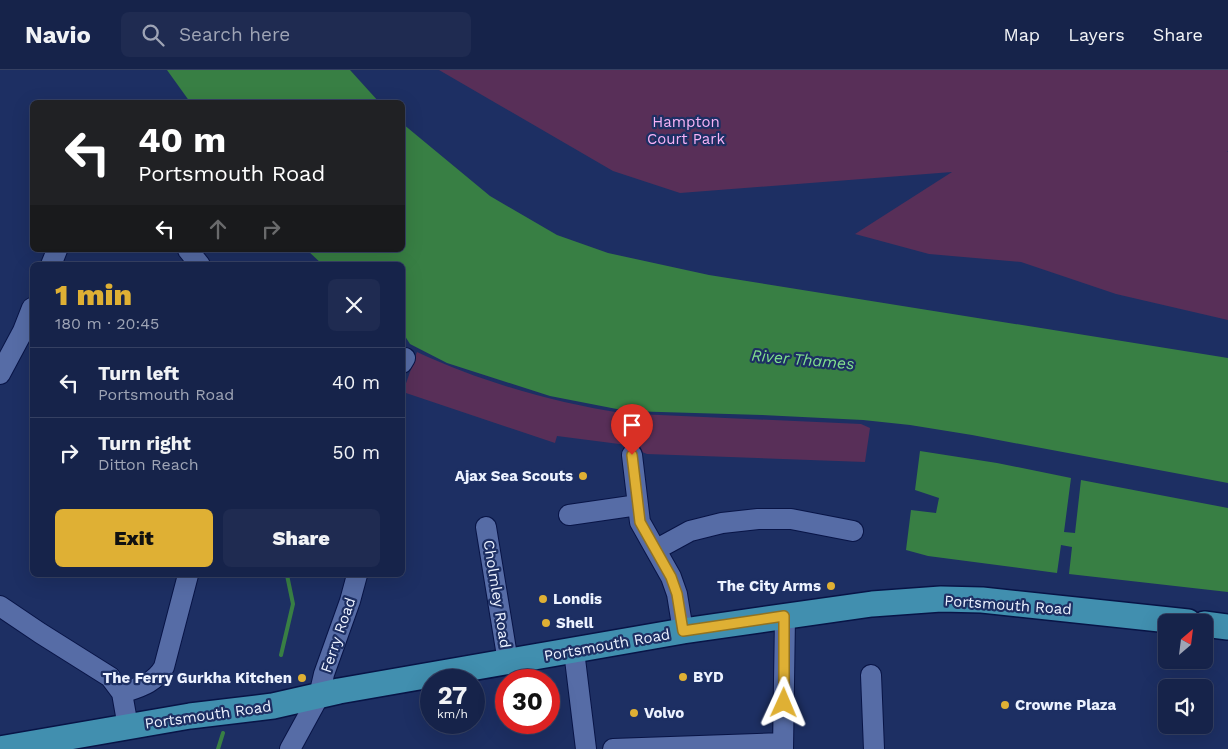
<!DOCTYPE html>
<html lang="en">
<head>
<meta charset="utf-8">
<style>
  body { margin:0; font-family:"Work Sans",sans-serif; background:#1f2b51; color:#f1f3f6; height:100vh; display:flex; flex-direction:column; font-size:19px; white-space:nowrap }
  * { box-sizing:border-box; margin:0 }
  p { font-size:16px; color:#9ea4b5 }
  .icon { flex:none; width:28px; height:28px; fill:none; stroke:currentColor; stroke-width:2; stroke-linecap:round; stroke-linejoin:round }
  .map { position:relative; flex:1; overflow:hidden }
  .panel { position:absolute; left:30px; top:192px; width:375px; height:315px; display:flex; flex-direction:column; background:#16234a; border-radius:8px; box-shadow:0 5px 20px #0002,0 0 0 1px #354062 }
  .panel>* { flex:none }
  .top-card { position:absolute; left:30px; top:30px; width:375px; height:152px; border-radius:8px; box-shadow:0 5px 20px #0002,0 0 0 1px #354062; background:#202124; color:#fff; overflow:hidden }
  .needle { width:32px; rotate:28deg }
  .tools { position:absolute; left:1158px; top:544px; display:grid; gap:10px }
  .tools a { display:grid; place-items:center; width:55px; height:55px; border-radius:8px; background:#16234a; box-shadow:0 5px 20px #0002,0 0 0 1px #354062; font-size:25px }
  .speed { position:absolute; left:420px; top:599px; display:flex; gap:10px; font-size:25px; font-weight:700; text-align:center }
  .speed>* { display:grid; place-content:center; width:65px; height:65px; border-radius:50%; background:#16234a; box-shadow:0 5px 20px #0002,0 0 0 1px #354062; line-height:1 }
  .speed small { font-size:12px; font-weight:400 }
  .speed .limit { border:8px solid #d22; background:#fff; color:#111 }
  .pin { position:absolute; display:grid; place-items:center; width:42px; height:42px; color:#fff; margin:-51px -21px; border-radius:50% 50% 50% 0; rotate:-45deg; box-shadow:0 0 5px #0007 }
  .pin .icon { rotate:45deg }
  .me { position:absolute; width:55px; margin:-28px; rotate:1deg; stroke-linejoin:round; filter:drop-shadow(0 0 4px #0008) }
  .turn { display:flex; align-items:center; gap:18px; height:105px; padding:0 25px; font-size:22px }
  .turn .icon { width:65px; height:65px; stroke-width:2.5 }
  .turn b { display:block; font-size:35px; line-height:42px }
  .lanes { display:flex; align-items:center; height:48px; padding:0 25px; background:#0003; justify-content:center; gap:25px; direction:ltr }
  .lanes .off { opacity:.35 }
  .round { display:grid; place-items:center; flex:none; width:52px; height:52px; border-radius:8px; background:#1f2b51 }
  .head { display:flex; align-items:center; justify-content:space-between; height:85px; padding:0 25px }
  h1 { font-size:30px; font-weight:800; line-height:38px; color:#dfb034 }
  .button { display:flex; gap:10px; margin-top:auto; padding:10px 25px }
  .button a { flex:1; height:58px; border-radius:8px; background:#dfb034; color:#111; font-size:20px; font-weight:800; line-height:58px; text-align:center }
  .button a+a { background:#1f2b51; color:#f1f3f6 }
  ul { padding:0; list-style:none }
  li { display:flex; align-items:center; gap:15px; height:70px; padding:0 25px; border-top:1px solid #354062 }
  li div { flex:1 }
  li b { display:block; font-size:19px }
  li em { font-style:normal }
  header { display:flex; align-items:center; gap:30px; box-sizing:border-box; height:70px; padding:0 25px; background:#16234a; border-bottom:1px solid #354062 }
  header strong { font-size:24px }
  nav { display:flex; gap:28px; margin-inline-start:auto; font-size:18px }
  .search { width:350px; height:45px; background:#1f2b51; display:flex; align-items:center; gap:12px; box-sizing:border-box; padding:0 18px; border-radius:8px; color:#9ea4b5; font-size:19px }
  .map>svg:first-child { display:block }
</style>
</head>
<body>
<header>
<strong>Navio</strong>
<div class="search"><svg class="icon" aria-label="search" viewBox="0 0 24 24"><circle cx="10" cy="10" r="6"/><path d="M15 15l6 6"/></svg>Search here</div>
<nav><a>Map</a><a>Layers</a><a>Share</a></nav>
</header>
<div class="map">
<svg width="1228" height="679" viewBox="0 0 1228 679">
  <rect width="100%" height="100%" fill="#1d2f63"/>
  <path fill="#582f58" d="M 439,0 L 1228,0 L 1228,81 L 1227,82 L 1228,82 L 1228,250 L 1116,224 L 1021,192 L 929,184 L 855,164 L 952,102 L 680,123 L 613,101 Z
    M 417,282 C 479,311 554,333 622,343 L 627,375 L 557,366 L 555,373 L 403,322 Z
    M 638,344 L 861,354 L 870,358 L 865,392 L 647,384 L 642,382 L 638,366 Z"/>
  <path fill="#387f44" d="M 167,0 L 350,0 L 379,32 L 190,32 Z
    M 403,54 L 490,126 L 557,165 L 608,183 L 709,205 L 1228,288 L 1228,413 L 972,365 L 910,355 L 863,350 L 762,345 L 627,341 L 550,326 L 447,293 L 410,274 L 403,263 L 402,195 L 323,195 L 307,180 L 402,180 Z
    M 920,381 L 997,393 L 1071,408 L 1064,462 L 1075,463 L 1081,410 L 1228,438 L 1228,522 L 1069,504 L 1072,477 L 1061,475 L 1057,503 L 928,486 L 906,480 L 911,440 L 936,443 L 939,428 L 915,420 Z"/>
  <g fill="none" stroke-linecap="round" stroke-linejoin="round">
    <path stroke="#387f44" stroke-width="4" d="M 281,585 L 293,534 L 287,505
      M 218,679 L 223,663"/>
    <g stroke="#081446" stroke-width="22">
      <path id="minor" d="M 188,180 L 200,195
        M 51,195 L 57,180
        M 402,293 L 405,288
        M 0,304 L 23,261 L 32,238
        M 632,385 L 640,452 L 671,507 L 677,524 L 683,561
        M 569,445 L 638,435
        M 486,457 L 508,592
        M 657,479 L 690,461 L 722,453 L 758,449 L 791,449 L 853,461
        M 0,536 L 40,563 L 110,607 L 122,623 L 128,657
        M 574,581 L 586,679
        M 871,605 L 874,679
        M 122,623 C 139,617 154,614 164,597 L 188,505
        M 290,679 L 319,626 L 324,604 L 350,531 L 357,505
        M 613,679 L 783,673
        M 783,679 L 785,546"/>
    </g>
    <g stroke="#081446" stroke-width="28">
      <path id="major" d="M 1204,554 L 1228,557
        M 0,679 L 190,646 L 273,636 L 339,621 L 683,561 L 872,534 L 941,529 L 982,530 L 1188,552"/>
    </g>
    <use href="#minor" stroke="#566ca6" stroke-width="20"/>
    <use href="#major" stroke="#418faf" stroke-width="25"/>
  </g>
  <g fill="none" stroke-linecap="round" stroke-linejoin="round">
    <g stroke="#917222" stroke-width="12">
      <path id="route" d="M 632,385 L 640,452 L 671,507 L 677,524 L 683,561 L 784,546 L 784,633"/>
    </g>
    <use href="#route" stroke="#dfb034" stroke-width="9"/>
  </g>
  <g fill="#dfb034" stroke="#1d2f63" stroke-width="2">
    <circle cx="583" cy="406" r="5"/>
    <circle cx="831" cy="516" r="5"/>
    <circle cx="543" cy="529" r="5"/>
    <circle cx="546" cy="553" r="5"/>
    <circle cx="683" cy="607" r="5"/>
    <circle cx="302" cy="608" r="5"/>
    <circle cx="1005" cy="635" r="5"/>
    <circle cx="634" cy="643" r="5"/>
  </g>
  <g text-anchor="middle" stroke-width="4.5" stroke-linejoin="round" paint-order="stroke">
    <g font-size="15" fill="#f7b3f6" stroke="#1d2f63">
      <text x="686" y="57">Hampton<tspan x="686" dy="17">Court Park</tspan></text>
    </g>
    <g font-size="15" font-weight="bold" fill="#ecf2ff" stroke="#1d2f63" text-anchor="start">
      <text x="573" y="411" text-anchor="end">Ajax Sea Scouts</text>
      <text x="821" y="521" text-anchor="end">The City Arms</text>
      <text x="553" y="534">Londis</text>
      <text x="556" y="558">Shell</text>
      <text x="693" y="612">BYD</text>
      <text x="292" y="613" text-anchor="end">The Ferry Gurkha Kitchen</text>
      <text x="1015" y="640">Crowne Plaza</text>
      <text x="644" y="648">Volvo</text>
    </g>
    <g font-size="15" fill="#ecf2ff" stroke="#1d2f63">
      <text transform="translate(497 524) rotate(81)" y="5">Cholmley Road</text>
      <text transform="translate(1008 535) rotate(4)" y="5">Portsmouth Road</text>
      <text transform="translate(338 565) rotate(-71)" y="5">Ferry Road</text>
      <text transform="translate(607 575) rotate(-10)" y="5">Portsmouth Road</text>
      <text transform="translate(208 645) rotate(-8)" y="5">Portsmouth Road</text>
    </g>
    <g font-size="16" font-style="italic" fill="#81df8d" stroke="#1d2f63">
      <text transform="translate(803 289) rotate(5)" y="6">River Thames</text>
    </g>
  </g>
</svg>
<div class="tools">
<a><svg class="needle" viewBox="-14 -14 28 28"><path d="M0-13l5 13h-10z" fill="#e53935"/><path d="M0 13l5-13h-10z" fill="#9ea4b5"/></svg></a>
<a><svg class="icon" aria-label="sound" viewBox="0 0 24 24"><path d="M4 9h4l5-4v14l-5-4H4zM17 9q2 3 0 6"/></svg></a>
</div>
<div class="speed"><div>27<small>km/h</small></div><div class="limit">30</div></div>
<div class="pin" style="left:632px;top:385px;background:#d93025"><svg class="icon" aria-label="arrive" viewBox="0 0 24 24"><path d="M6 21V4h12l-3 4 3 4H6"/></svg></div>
<svg class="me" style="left:784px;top:633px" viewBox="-20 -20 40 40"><path d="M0-17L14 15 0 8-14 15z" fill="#dfb034" stroke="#fff" stroke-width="4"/></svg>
<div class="top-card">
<div class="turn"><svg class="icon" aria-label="left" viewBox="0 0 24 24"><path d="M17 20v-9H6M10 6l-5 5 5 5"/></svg><div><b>40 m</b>Portsmouth Road</div></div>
<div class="lanes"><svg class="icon" aria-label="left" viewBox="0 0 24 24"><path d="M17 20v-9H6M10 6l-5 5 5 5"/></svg><svg class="icon off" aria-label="ahead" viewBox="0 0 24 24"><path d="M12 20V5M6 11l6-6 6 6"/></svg><svg class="icon off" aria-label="right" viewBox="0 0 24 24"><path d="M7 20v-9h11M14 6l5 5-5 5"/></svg></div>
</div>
<section class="panel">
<div class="head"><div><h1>1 min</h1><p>180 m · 20:45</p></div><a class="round"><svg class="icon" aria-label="close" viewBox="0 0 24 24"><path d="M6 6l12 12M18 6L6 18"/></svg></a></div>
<ul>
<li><svg class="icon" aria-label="left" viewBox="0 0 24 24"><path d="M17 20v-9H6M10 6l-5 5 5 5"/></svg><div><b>Turn left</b><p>Portsmouth Road</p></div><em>40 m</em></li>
<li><svg class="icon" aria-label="right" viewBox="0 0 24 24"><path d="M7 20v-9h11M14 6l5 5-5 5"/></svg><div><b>Turn right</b><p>Ditton Reach</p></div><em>50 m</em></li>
</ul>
<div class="button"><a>Exit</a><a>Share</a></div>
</section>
</div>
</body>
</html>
